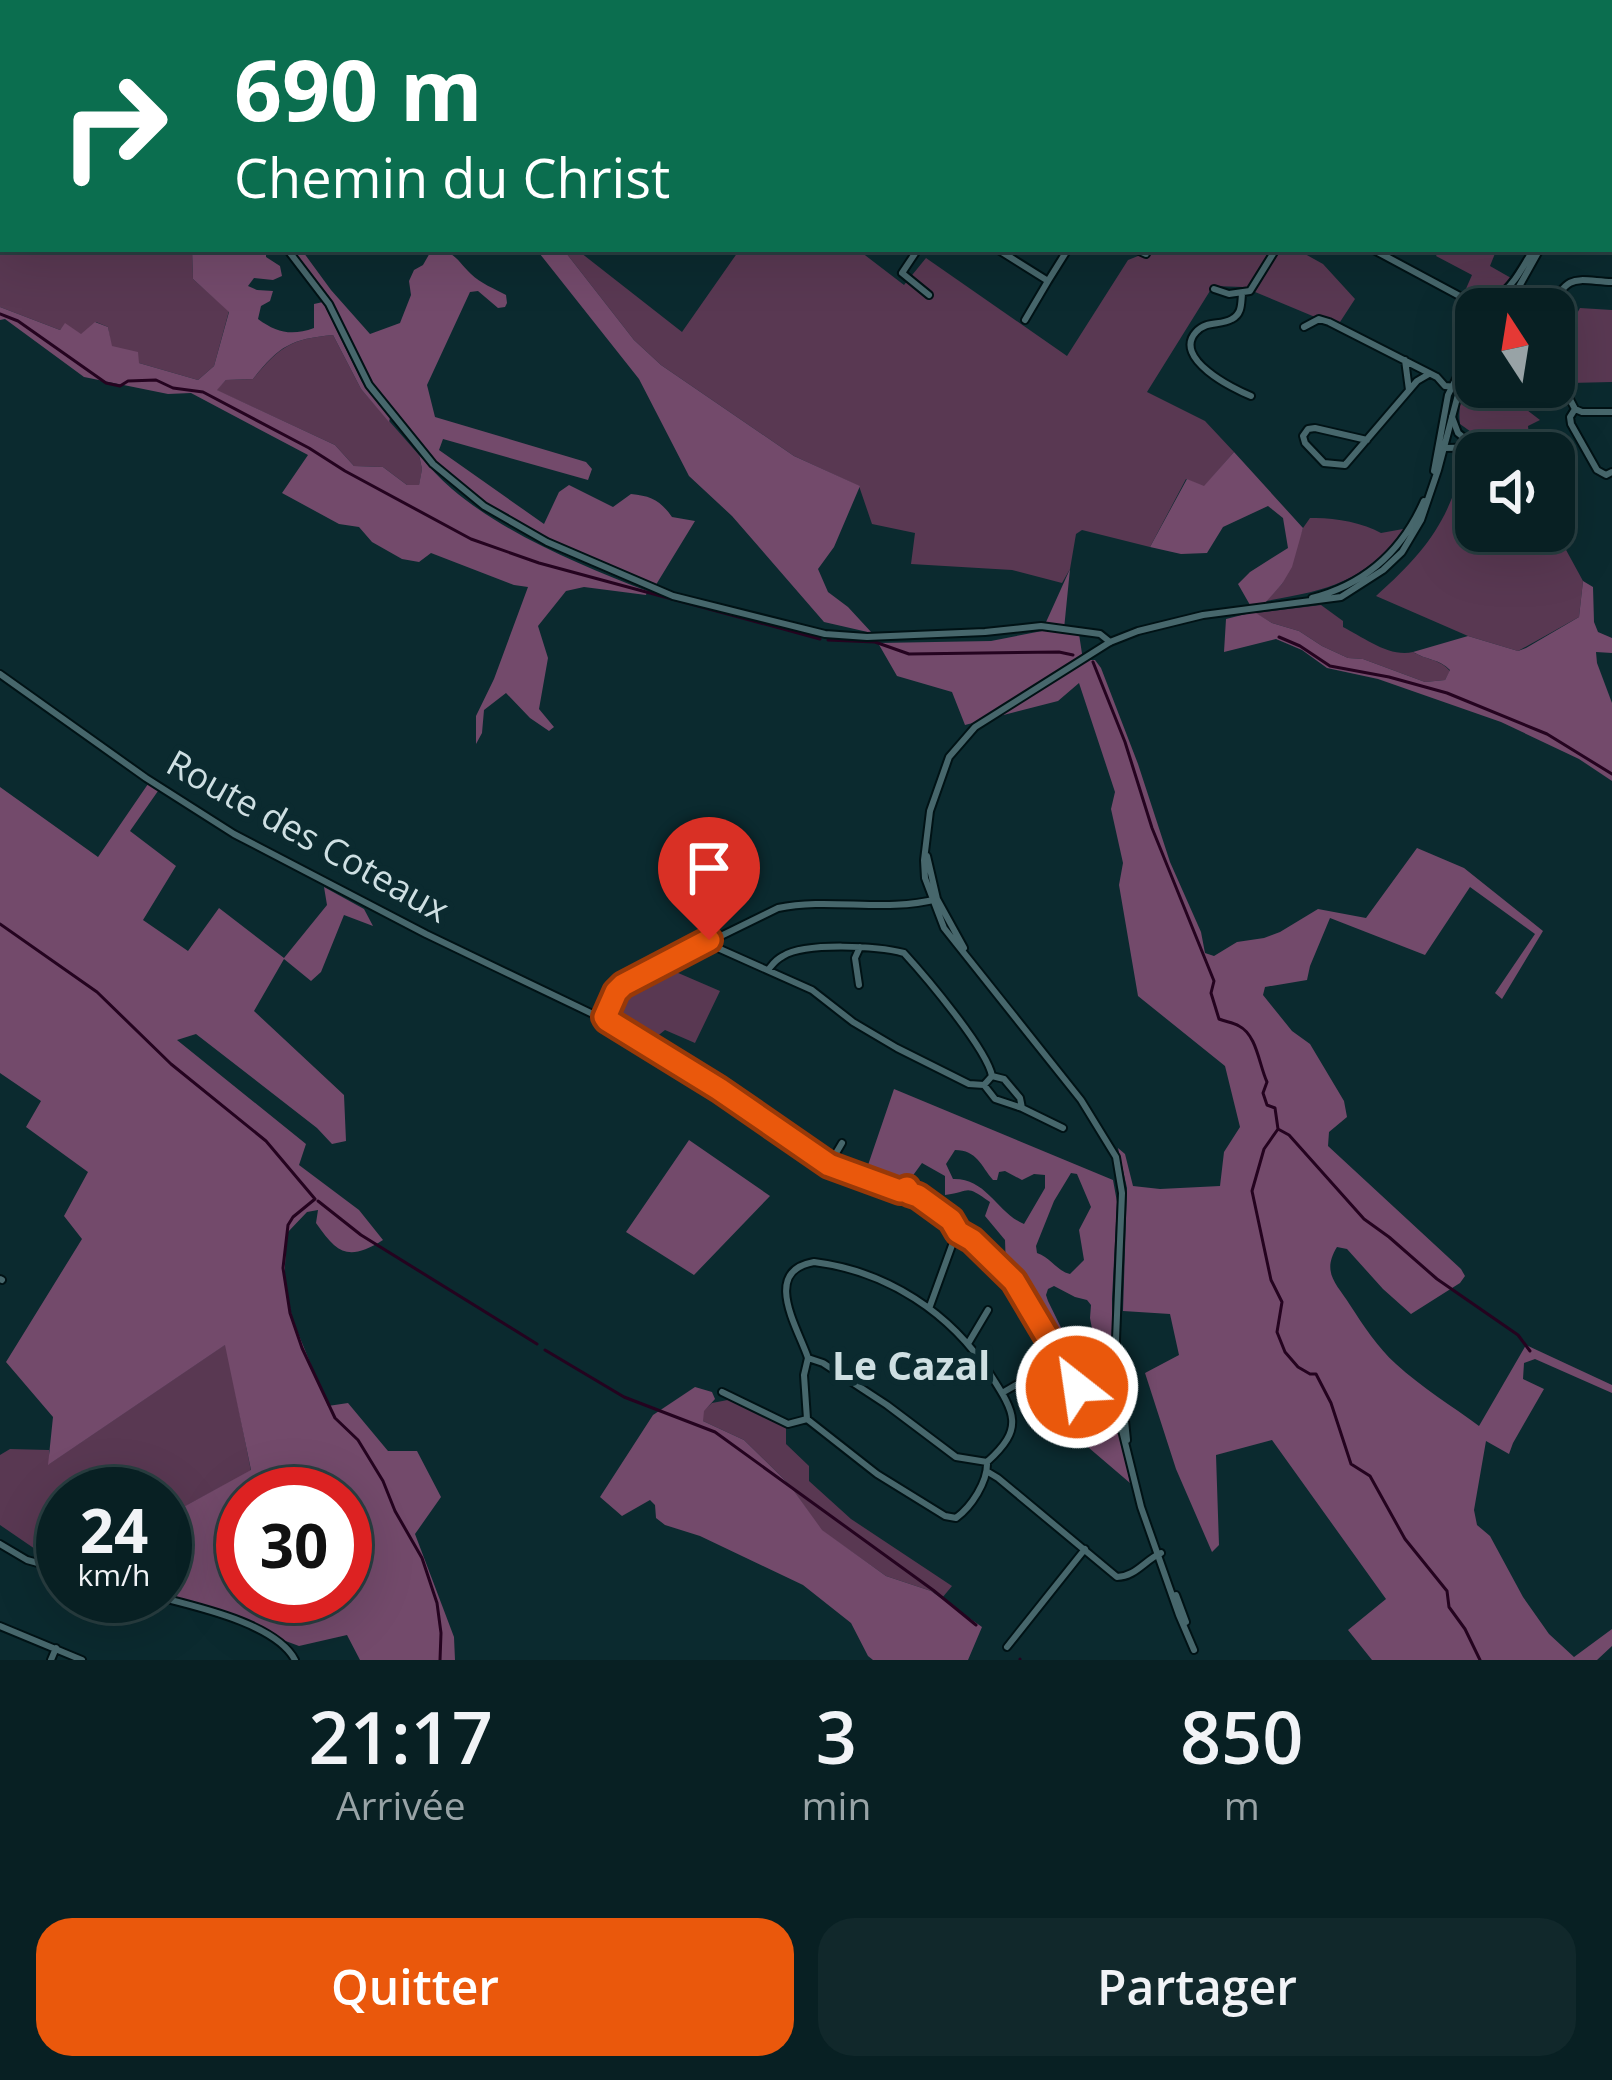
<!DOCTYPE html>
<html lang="fr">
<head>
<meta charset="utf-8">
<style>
  body { margin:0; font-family:"Open Sans",sans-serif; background:#11282b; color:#f1f3f6; height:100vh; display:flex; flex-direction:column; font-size:45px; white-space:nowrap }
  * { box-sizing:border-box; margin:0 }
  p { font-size:39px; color:#98a3a6 }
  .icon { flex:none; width:66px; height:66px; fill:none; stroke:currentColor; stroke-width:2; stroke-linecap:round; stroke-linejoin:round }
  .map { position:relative; height:1660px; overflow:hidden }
  .details { display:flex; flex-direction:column; background:#082023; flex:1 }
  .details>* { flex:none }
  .banner { position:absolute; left:0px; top:0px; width:1614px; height:252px; box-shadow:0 12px 48px #0002,0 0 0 3px #293e41; background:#0b6e4f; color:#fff; overflow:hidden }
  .needle { width:78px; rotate:348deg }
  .fabs { position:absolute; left:1455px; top:288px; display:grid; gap:24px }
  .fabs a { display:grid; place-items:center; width:120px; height:120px; border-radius:24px; background:#082023; box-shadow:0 12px 48px #0002,0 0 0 3px #293e41; font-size:60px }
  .speed { position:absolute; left:36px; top:1467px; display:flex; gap:24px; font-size:60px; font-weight:700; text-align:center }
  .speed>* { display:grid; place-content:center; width:156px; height:156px; border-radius:50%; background:#082023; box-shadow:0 12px 48px #0002,0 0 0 3px #293e41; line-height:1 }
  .speed small { font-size:30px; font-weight:400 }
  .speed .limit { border:18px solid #d22; background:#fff; color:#111 }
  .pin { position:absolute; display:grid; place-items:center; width:102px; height:102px; color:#fff; margin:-123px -51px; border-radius:50% 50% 50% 0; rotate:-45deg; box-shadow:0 0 12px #0007 }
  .pin .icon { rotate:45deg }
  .me { position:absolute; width:132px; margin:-66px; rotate:330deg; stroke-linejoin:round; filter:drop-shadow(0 0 9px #0008) }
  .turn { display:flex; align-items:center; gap:42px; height:252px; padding:0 36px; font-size:54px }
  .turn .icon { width:156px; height:156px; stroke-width:2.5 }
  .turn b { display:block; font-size:84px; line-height:102px }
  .eta { display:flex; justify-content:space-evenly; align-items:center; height:204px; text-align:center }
  .eta b { font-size:72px; font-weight:600; line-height:84px }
  .action { display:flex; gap:24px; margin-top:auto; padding:24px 36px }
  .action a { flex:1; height:138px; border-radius:36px; background:#ea580c; color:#fff; font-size:48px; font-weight:600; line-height:138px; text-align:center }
  .action a+a { background:#11282b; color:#f1f3f6 }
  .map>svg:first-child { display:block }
</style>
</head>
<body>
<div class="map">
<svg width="1612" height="1660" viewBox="0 0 1612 1660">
  <rect width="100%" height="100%" fill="#0b2a2f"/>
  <path fill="#593852" d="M 1089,0 L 1439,0 L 1438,3 L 1093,3 Z
    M 0,169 L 3,170 L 3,249 L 140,249 L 152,255 L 155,249 L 192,249 L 193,279 L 229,311 L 214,366 L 198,380 L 139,363 L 111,346 L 108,327 L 96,322 L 81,335 L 65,324 L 60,330 L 0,307 Z
    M 563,249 L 576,249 L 682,332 L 740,249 L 857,249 L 904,285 L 926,258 L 1067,356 L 1128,260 L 1148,252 L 1150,249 L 1296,249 L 1323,264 L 1355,299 L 1340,322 L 1315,317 L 1243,287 L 1213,286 L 1147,392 L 1205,421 L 1234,452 L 1204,487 L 1186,479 L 1150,547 L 1082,530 L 1076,534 L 1070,569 L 1062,583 L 1012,570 L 911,564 L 915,533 L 872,524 L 859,486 L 794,456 L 661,365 L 634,340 Z
    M 1440,249 L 1502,249 L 1501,252 L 1496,251 L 1490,266 L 1511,278 C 1497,294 1485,298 1465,291 L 1472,275 L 1436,256 Z
    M 1580,308 L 1612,310 L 1612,382 L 1570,383 L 1556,351 Z
    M 333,335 L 361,389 L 419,455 L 422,469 L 419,486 L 407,485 L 383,467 L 354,466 L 335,445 L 216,390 L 226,380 L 253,379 C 280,346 291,339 333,335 Z
    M 1476,366 L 1476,387 L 1514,387 L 1523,407 L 1540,420 L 1528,426 L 1529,436 L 1474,434 L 1460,424 C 1457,403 1465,384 1476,366 Z
    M 1499,451 L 1506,453 L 1476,453 L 1476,531 L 1554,531 L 1554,514 L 1561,527 L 1565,548 L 1583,581 L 1579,617 L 1518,651 L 1468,636 L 1376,596 C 1426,551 1451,520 1465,453 Z
    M 1310,518 C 1332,517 1362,522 1381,533 L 1403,529 L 1403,532 C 1362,583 1328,590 1266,601 L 1282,584 L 1303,528 Z
    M 1321,605 L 1343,621 L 1343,627 C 1363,637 1390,658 1413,652 C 1426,660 1440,659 1450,671 L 1445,680 L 1425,682 L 1363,659 L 1348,658 L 1322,646 L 1299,631 L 1272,623 L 1255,613 Z
    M 669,969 L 720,991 L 695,1043 L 665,1030 L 650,1042 L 611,1017 L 624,992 Z
    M 226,1344 L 251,1471 L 165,1517 L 165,1494 L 63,1494 L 63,1553 L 54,1562 L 0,1525 L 0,1455 L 10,1449 L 49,1450 L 49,1464 Z
    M 733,1399 L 786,1428 L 786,1444 L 809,1466 L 809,1481 L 851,1519 L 952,1586 L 942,1598 L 931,1591 L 886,1576 L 821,1530 L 789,1484 L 744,1440 L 703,1421 L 703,1411 L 712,1403 Z"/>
  <path fill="#734a6b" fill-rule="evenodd" d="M 192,249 L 240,249 L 253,254 L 258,249 L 266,249 L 266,257 L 280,266 L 282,276 L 273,280 L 254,278 L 248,286 L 257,290 L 273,291 L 270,301 L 261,306 L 258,319 C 277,333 292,336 314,328 L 314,304 L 323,302 L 362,382 L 390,418 L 389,422 L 361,389 L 333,335 C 291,339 279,346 253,379 L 226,380 L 217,390 L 335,445 L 354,466 L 383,467 L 407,485 L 419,485 L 422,469 L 419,455 C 429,466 440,479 452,489 C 505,534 582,566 647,591 L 646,595 L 584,587 L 566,591 L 538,626 L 548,658 L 539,709 L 554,727 L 549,731 L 530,718 L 506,693 L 484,710 L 482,733 L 476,744 L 476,716 L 494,679 L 528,587 L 514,585 L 431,553 L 419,562 L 402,559 L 372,542 L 359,527 L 339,524 L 282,493 L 308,455 L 191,393 L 168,394 L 84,377 L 5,319 L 0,320 L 0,307 L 60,330 L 65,323 L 81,334 L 95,322 L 108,327 L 112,346 L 138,352 L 139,363 L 198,380 L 214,366 L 229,312 L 193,279 Z
    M 290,249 L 301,249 L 331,290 L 370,334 L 400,323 L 411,295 L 409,281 L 414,270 L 423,265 L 431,251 C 455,249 456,260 471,274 C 480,283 495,289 506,295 L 507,303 L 505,307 L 498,308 L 478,291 L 470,292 L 427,385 L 435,417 L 586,462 L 592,469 L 588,480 L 443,439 L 439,450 L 544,524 L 559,492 L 569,485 L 613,507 L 631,494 C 651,496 660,500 672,517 L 695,521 L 654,588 L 520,525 L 485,505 L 434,463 L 419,441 L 375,391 L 361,366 L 333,304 Z
    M 536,249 L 563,249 L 634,340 L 661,365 L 794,456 L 860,486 L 834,547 L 818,569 L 828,592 L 848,607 L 872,633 L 824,622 L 732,516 L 689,476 L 639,379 Z
    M 1234,452 L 1303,528 L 1292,567 L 1282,584 L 1256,613 L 1272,623 L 1299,631 L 1322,646 L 1348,658 L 1363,659 L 1425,682 L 1445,680 L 1450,670 C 1440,659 1426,660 1413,652 L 1468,636 L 1518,651 L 1526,648 L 1579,617 L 1583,581 L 1593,587 L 1594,622 L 1598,632 L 1612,638 L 1612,653 L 1596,652 L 1597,663 L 1612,703 L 1612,781 L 1579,759 L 1501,722 L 1378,679 L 1327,668 L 1302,650 L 1276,639 L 1224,652 L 1226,619 L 1254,612 L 1238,584 L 1250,572 L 1288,548 L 1283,518 L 1268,506 L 1223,527 L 1207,553 L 1181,554 L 1150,547 L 1187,479 L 1204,486 Z
    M 1070,569 L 1064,629 L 1079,634 L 1083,660 L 1095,660 L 1101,668 L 1138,764 L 1170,862 L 1201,932 L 1205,953 L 1214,956 L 1237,942 L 1264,938 L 1280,932 L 1318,909 L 1366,918 L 1417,848 L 1464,868 L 1543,931 L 1502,999 L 1495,993 L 1535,934 L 1470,887 L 1425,955 L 1330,918 L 1310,966 L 1307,980 L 1265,987 L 1263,995 L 1292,1031 L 1310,1044 L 1344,1101 L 1347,1117 L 1329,1132 L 1328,1146 L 1461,1269 L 1465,1276 L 1460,1283 L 1411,1314 L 1383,1289 L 1347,1249 L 1337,1247 C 1321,1273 1337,1284 1350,1305 C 1363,1325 1378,1348 1396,1364 C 1421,1387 1452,1406 1479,1426 L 1526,1345 L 1612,1385 L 1612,1393 L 1535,1359 L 1524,1363 L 1523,1379 L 1544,1389 L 1513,1443 L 1509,1454 L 1486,1441 L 1474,1510 L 1477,1525 L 1490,1536 L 1523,1597 L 1549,1634 L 1574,1657 L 1612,1629 L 1612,1646 L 1597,1660 L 1372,1660 L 1348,1630 L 1386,1599 L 1272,1440 L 1216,1455 L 1219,1545 L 1212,1552 L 1176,1469 L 1145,1373 L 1179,1355 L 1170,1314 L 1123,1311 L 1127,1188 L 1118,1148 L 1125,1154 L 1133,1186 L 1160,1189 L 1220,1186 L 1224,1152 L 1240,1127 L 1225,1066 L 1138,996 L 1119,885 L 1123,863 L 1111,809 L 1115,792 L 1079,683 L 1058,701 L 965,725 L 952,692 L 897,676 L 878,643 L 991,641 L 1042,631 Z
    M 148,784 L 158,791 L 130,831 L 176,866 L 143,920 L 188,951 L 219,908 L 284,958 L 327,905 L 324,887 L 364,909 L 373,926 L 344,915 L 321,972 L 311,981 L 284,959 L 254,1011 L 344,1095 L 346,1141 L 332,1144 L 317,1128 L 196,1034 L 177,1040 L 306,1144 L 299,1165 L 359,1210 L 383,1240 C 349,1261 338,1255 316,1223 L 318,1210 L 307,1212 L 287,1233 L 284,1281 L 293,1321 L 328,1406 L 348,1403 L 388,1451 L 417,1451 L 441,1497 L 415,1534 L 454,1637 L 455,1660 L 360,1660 L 347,1635 L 299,1646 L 207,1612 L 140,1596 L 165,1596 L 165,1517 L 251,1470 L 225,1345 L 48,1465 L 53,1417 L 6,1362 L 82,1239 L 64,1216 L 88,1172 L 26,1127 L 41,1101 L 0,1073 L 0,787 L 98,857 ZM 243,1494 L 345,1494 L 345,1596 L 243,1596 Z
    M 894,1089 L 1113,1180 L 1117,1202 L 1112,1299 L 1113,1376 L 1106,1384 L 1085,1389 L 1078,1384 L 1022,1287 L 1006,1268 L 1005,1240 L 985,1216 L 990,1202 C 963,1183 972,1192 945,1195 L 945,1176 L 922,1163 L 906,1185 L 880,1177 L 867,1168 ZM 955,1150 C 977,1150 981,1166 993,1180 L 997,1180 L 999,1172 L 1005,1171 L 1022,1180 L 1034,1174 L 1045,1175 L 1045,1188 L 1024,1224 C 997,1213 987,1178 953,1179 L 946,1164 ZM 1071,1173 L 1077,1174 L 1091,1207 L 1079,1230 L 1084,1260 L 1070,1274 C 1057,1271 1051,1258 1037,1253 L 1036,1246 L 1054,1201 ZM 1054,1286 L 1075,1297 L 1087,1300 L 1091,1305 L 1090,1318 L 1095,1345 L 1088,1357 L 1075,1356 L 1048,1301 L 1046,1295 L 1048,1289 Z
    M 689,1140 L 770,1196 L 694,1275 L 626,1232 Z
    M 695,1387 L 712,1392 L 715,1399 L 704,1411 L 703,1421 L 744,1440 L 789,1484 L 822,1530 L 886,1576 L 931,1591 L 982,1627 L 968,1660 L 873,1660 L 868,1656 L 851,1623 L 803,1585 L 700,1536 L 665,1525 L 656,1518 L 655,1505 L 650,1500 L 622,1516 L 600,1497 L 653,1415 Z
    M 1089,1407 L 1116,1410 L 1130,1483 L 1068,1430 Z"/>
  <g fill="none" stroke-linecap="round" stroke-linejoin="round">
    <path stroke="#24031f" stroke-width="3" d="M 0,314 L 18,321 L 106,383 L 120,386 L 128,381 L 156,380 L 173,388 L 203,392 L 309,448 L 345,471 L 471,539 L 539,563 L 820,639
      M 1279,637 L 1300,646 L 1330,666 L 1389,677 L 1447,693 L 1547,734 L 1612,774
      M 828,640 L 875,642 L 909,654 L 1059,652 L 1073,655
      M 1093,662 L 1125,742 L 1152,828 L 1214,981 L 1211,993 L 1219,1019 C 1226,1022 1233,1022 1239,1026 C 1257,1035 1259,1065 1267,1082 L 1263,1093 L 1267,1105 L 1275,1108 L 1278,1129 L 1264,1149 L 1252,1191 L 1271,1280 L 1282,1302 L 1277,1332 L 1285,1352 L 1298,1367 L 1310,1374 L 1316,1374 L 1331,1403 L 1351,1464 L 1370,1476 L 1405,1539 L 1447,1591 L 1449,1607 L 1465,1629 L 1480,1660
      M 0,924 L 97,992 L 171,1064 L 266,1141 L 315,1199 L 293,1217 L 288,1225 L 283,1268 L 290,1313 L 302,1348 L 335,1418 L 358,1440 L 383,1481 L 395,1511 L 422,1558 L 437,1603 L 441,1633 L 440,1660
      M 1278,1129 L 1289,1135 L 1364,1219 L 1389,1237 L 1437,1279 L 1518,1335 L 1530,1351
      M 318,1201 L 361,1235 L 537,1344
      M 545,1350 L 624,1397 L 715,1432 L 933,1590 L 976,1625
      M 1020,1659 L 1020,1660"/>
    <g stroke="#001215" stroke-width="10">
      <path id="minor" d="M 285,0 L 286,3
        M 622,0 L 626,3
        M 835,0 L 849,0
        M 891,0 L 891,3
        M 940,0 L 945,3
        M 1468,0 L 1482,3
        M 523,3 L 524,0
        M 767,3 L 769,0
        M 1072,3 L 1074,0
        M 1442,3 L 1442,0
        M 1526,3 L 1538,0
        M 1605,3 L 1606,0
        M 0,68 L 3,71
        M 1611,89 L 1612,93
        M 1611,199 L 1612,199
        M 287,249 L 329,304 L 369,385 L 433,464 L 484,506 L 547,542 L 673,596 L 825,634 L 867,637 L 985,632 L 1041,626 L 1100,634 L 1110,642
        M 918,249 L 902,273 L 929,295
        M 997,249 L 1048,281 L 1068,249
        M 1135,249 L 1146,254
        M 1214,289 L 1229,294 L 1250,291 L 1276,249
        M 1242,294 C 1241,304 1242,314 1232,319 C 1220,326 1207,320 1196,332 C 1172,358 1233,389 1251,396
        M 1549,309 C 1570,273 1573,280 1612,282
        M 1025,320 L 1048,281
        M 1304,327 L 1319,319 L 1329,322 L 1437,377 L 1445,386 L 1457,387
        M 1405,360 L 1409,390
        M 1554,369 L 1575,409 L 1582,412 L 1612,412
        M 1575,409 L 1570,417 L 1571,424 L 1597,470 L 1606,475 L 1612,472
        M 1452,417 L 1458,433 L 1463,437 L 1524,439 L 1547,453
        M 1367,440 L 1315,428 L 1308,429 L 1303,436 L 1305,443 L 1324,463 L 1345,465 L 1417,381 L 1429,374
        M 1443,448 L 1502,447 L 1522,453
        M 1554,460 L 1557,463
        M 710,942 L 720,949 L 812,990 L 853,1022 L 897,1048 L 969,1084 L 984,1085 L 992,1076 C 987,1049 925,976 904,953 C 878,946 806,942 783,956 C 775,960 773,964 768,970
        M 859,985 L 855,958 L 860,947
        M 605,1017 L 720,1089 L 829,1165 L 900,1191
        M 992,1076 L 1004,1079 L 1020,1098 L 1022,1108
        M 984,1085 L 995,1099 L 1022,1108 L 1063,1128
        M 829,1165 L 842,1143
        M 903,1188 L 909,1190 L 906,1197 L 900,1194 Z
        M 909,1193 L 918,1196 L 948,1217 L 959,1232 L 972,1240 L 1014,1281 L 1082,1393 L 1096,1402 L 1117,1403
        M 814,1262 C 887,1271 951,1313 990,1374 C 1015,1413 1025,1428 987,1462 L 956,1457 L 887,1405 L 823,1363 L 808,1358 C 798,1328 761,1271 814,1262 Z
        M 0,1279 L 2,1280
        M 930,1306 L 955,1237 L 959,1232
        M 969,1342 L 988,1310
        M 808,1358 L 804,1375 L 807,1419 L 877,1474 L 945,1516 L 956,1518 C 971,1507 988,1482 987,1462
        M 722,1392 L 788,1424 L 807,1419
        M 1002,1393 L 1061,1359
        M 1085,1394 L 1119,1389
        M 988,1472 L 998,1478 L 1117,1577 C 1135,1577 1145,1560 1161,1553
        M 0,1544 L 27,1560 L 63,1570
        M 155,1596 C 193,1606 276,1623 295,1660
        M 0,1626 L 82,1660
        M 1007,1647 L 1085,1549
        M 51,1660 L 56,1648"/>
    </g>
    <g stroke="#001215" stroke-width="10">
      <path id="tertiary" d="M 1079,0 L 1084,3
        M 1611,105 L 1612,103
        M 1611,115 L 1612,113
        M 1611,156 L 1612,156
        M 1372,249 L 1467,300 L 1476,310
        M 1467,300 C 1507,305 1515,278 1534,249
        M 1507,308 L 1540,249
        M 1434,471 L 1448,395 L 1476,339
        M 1312,598 C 1366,584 1402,551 1424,501
        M 0,674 L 146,778 L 234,834 L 426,934 L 599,1017 L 605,1017 L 616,992 L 629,981 L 778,908 C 830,897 885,913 937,899
        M 927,856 L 937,899 L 964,948
        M 1119,1363 L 1127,1440
        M 1176,1595 L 1186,1622
        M 1194,1650 L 1179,1615 L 1141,1507 L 1119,1418 L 1115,1364 L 1122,1193 L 1116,1157 L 1081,1100 L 944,928 L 925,878 L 924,860 L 930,811 L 949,757 L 975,727 L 1110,642 L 1138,631 L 1203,615 L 1341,597 L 1383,570 L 1402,552 L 1421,520 L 1438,470 L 1460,387 L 1476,357"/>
    </g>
    <use href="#minor" stroke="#47676c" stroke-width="6"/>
    <use href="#tertiary" stroke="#47676c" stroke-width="6"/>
  </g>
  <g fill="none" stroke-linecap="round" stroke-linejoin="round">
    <g stroke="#983908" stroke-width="30">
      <path id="route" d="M 709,940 L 623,985 L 616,992 L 605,1017 L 607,1020 L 719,1089 L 829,1165 L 900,1191 L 907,1188 L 909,1193 L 918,1196 L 951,1220 L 958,1232 L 972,1240 L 1014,1281 L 1077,1387"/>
    </g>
    <use href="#route" stroke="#ea580c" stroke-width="21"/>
  </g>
  <g text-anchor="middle" stroke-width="12" stroke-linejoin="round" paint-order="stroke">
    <g font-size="36" fill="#cedfe2" stroke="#0b2a2f">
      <text transform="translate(308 836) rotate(29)" y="13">Route des Coteaux</text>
    </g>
    <g font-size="39" font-weight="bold" fill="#cedfe2" stroke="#0b2a2f">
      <text x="911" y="1380">Le Cazal</text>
    </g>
  </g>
</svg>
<div class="fabs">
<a><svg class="needle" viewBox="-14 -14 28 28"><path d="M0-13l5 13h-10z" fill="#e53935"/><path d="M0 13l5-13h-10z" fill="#98a3a6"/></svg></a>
<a><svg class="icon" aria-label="sound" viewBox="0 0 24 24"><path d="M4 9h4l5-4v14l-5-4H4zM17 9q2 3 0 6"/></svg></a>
</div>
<div class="speed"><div>24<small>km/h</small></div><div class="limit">30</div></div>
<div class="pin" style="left:709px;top:940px;background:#d93025"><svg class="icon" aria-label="arrive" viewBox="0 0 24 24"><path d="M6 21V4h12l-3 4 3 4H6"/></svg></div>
<svg class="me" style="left:1077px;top:1387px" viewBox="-20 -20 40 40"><circle r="17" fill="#ea580c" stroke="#fff" stroke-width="3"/><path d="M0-11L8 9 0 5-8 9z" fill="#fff"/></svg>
<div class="banner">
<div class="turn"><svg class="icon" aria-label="right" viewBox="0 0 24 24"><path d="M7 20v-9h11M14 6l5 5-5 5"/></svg><div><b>690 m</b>Chemin du Christ</div></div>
</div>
</div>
<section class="details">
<div class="eta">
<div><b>21:17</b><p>Arrivée</p></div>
<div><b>3</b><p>min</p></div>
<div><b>850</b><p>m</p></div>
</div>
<div class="action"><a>Quitter</a><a>Partager</a></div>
</section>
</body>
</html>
